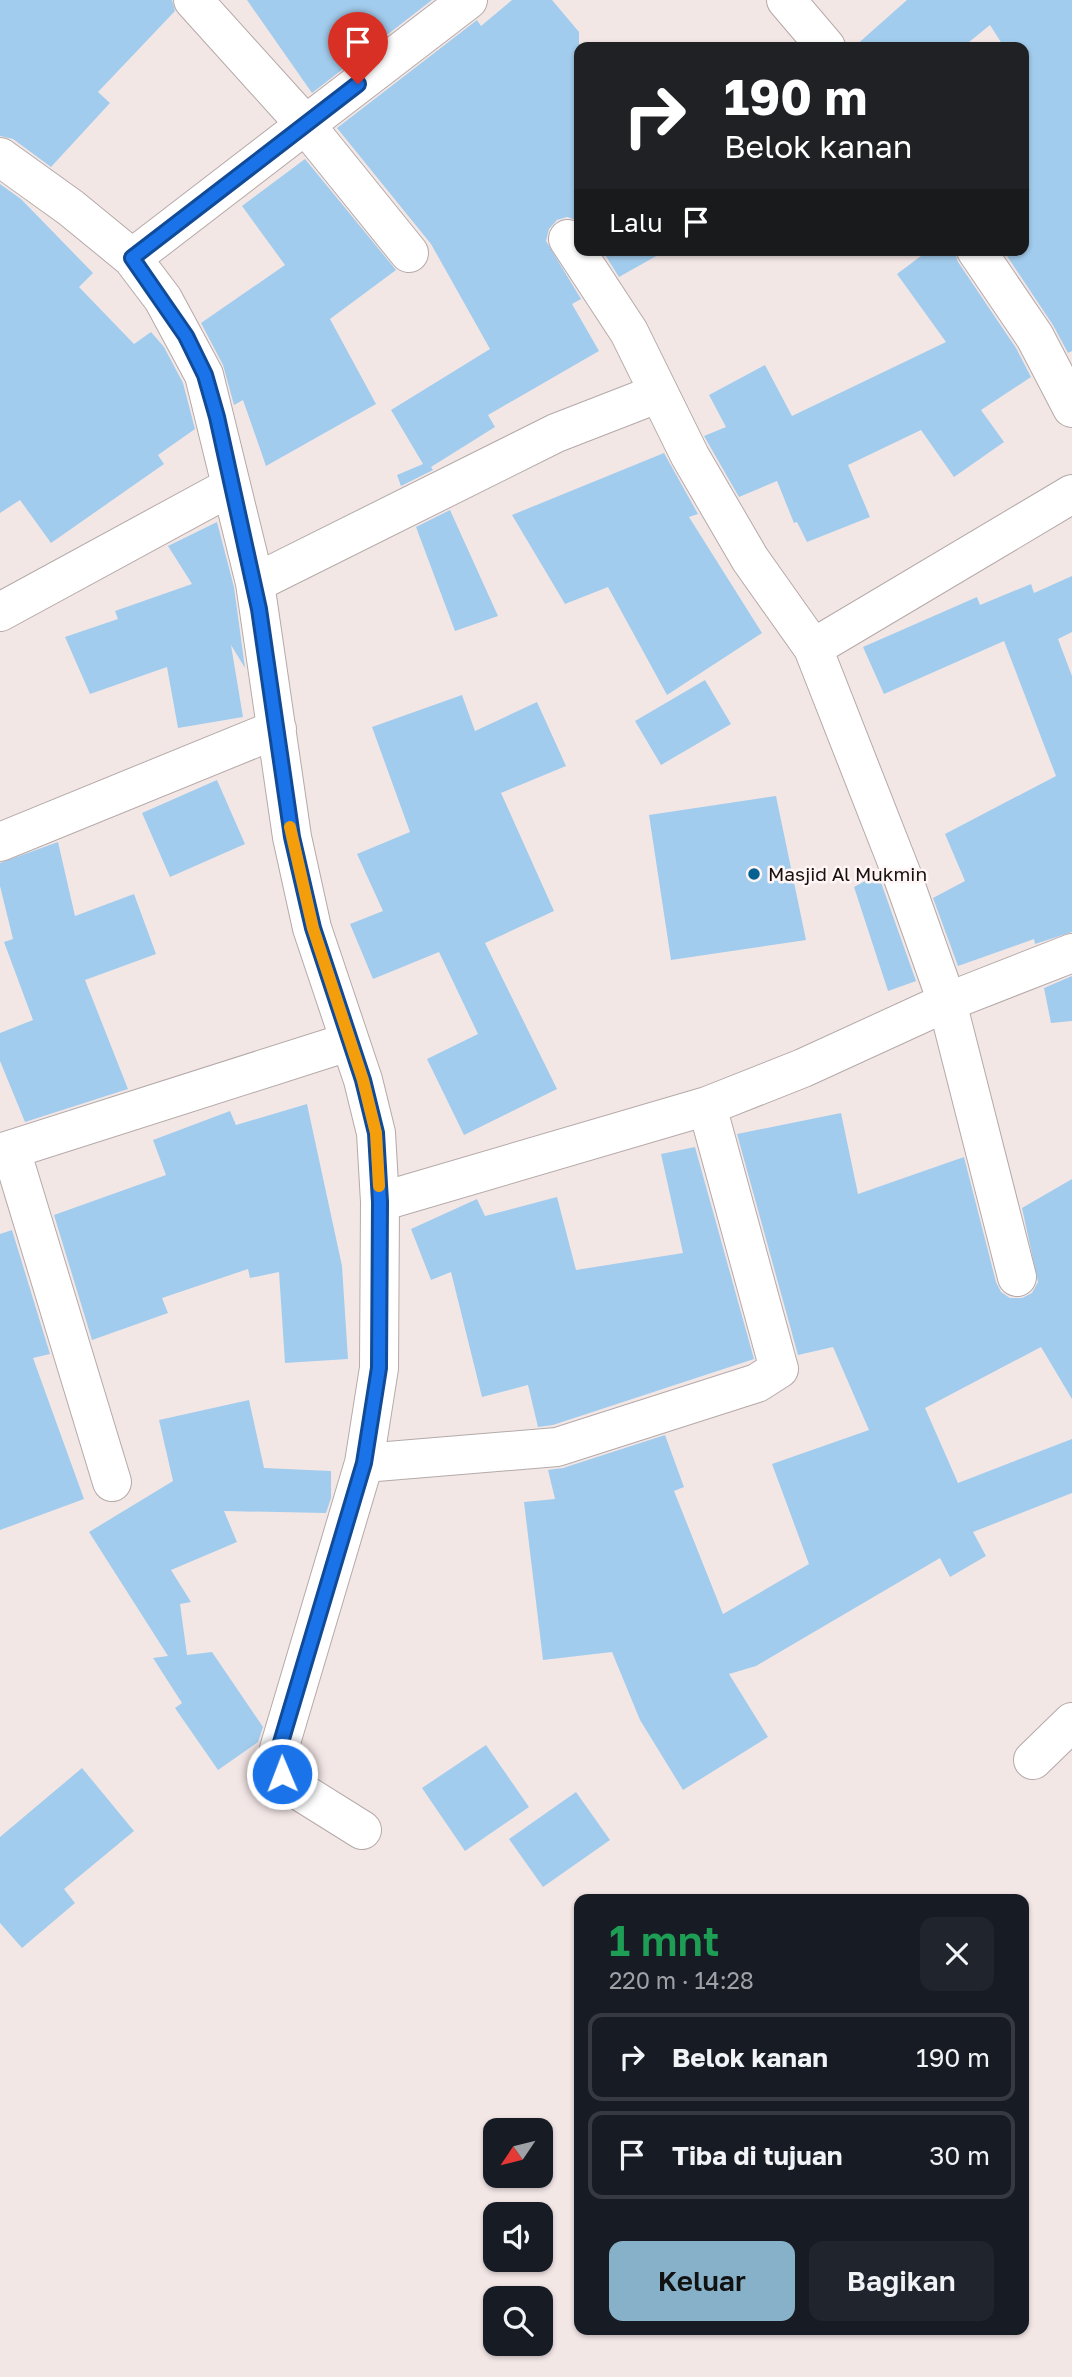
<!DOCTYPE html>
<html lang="id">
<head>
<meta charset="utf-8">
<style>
  body { margin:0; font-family:"Golos Text",sans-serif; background:#20242c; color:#f1f3f6; height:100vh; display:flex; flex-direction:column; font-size:26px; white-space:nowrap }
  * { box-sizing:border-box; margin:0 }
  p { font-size:23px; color:#9ea1a6 }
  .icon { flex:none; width:38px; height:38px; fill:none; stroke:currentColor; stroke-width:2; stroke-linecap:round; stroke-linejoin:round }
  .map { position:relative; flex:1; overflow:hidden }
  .panel { position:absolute; left:574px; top:1894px; width:455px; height:441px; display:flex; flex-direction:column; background:#171b24; border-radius:14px; box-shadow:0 2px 5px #0004 }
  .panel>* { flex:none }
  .hud { position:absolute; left:574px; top:42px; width:455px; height:214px; border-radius:14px; box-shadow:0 2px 5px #0004; background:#202124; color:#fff; overflow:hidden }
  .needle { width:46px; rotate:235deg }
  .controls { position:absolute; left:483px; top:2118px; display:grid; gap:14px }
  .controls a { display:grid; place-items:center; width:70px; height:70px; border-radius:14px; background:#171b24; box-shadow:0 2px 5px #0004; font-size:35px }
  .pin { position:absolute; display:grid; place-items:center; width:60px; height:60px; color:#fff; margin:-72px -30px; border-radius:50% 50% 50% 0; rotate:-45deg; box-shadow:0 0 7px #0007 }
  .pin .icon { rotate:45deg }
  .me { position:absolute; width:77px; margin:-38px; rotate:359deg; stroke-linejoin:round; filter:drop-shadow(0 0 5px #0008) }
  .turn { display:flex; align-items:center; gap:24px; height:147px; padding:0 35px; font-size:32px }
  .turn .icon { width:91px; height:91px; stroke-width:2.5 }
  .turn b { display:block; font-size:49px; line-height:60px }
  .then { display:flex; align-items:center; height:66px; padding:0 35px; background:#0003; gap:14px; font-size:26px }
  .round { display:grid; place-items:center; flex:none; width:74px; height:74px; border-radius:14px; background:#20242c }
  .summary { display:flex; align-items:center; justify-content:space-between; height:119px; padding:0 35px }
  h1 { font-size:42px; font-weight:600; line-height:52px; color:#1e9e55 }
  .primary-button { display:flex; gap:14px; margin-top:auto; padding:14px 35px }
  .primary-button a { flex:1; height:80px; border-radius:14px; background:#87b1c9; color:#111; font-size:28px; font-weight:600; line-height:80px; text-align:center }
  .primary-button a+a { background:#20242c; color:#f1f3f6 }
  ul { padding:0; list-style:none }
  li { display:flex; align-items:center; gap:21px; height:88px; margin:0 14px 10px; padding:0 21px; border:4px solid #363941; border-radius:14px }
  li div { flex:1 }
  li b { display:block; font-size:26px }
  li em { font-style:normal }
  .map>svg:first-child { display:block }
</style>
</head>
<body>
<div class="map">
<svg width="1072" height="2377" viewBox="0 0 1072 2377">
  <rect width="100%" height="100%" fill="#f3e7e6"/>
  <path fill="#a2cced" d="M 0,0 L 172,0 L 175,11 L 98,92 L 110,103 L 51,167 L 13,139 L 0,136 Z
    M 247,0 L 432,0 L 312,93 Z
    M 512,0 L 552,0 L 579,32 L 579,221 L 567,217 L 557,220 L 549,229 L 546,241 L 581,299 L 572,304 L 599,351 L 488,415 L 495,427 L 431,467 L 433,470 L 401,486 L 397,475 L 423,464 L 391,410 L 490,349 L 431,244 L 337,128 L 477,20 L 481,26 Z
    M 907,0 L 1072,0 L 1072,351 L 1068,353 L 1053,325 L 1003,250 L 1024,250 L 1024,47 L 1004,47 L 990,25 L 963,47 L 854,47 Z
    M 305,159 L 396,270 L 330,319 L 376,404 L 266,466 L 243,400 L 234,405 L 223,365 L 201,323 L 285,265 L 242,206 Z
    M 0,184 L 21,199 L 93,273 L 79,287 L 134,344 L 151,332 L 164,347 L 183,383 L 195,429 L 158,455 L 164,464 L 51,543 L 20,500 L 0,513 Z
    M 602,250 L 667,250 L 619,277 Z
    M 929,250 L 954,250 L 958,262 L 1016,348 L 1031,377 L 981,410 L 1004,442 L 954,477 L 921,430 L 848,465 L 870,517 L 807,542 L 797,522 L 794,523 L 777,481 L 739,497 L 704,436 L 726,427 L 709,395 L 765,365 L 792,416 L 946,342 L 897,274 Z
    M 664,453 L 698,514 L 689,517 L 762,633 L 667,695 L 608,587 L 565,604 L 512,515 Z
    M 450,510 L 498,616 L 455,631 L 416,527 Z
    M 217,522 L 234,587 L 245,668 L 231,645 L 243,717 L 178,728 L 167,667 L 90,694 L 65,637 L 118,619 L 115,611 L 192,584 L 168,546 Z
    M 1072,576 L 1072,632 L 1058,639 L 1072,676 L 1072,932 L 1035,944 L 1034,939 L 958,966 L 933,898 L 965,881 L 945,834 L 1056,776 L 1004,641 L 884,694 L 863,647 L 977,597 L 980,605 L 1031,584 L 1034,593 Z
    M 705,680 L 731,724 L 661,765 L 635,721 Z
    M 462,695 L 475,731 L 537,702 L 566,766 L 501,793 L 554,911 L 485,943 L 557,1089 L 464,1135 L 427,1059 L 478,1034 L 439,952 L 373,979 L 350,924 L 383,911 L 357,854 L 410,832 L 372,727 Z
    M 217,780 L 245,844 L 170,877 L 142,813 Z
    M 776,796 L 806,940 L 671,960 L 649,815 Z
    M 58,842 L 75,916 L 134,894 L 156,954 L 85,980 L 128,1089 L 25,1122 L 0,1061 L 0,1033 L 33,1020 L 4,942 L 13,939 L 0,886 L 0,863 Z
    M 878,874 L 916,981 L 888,991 L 854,887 Z
    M 1072,976 L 1072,1021 L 1051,1023 L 1044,988 Z
    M 307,1104 L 342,1266 L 348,1359 L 285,1363 L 279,1272 L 250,1278 L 248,1269 L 162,1298 L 168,1313 L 92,1340 L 54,1215 L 166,1175 L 153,1140 L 230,1111 L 236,1125 Z
    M 841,1113 L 858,1194 L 964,1157 L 996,1282 L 1001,1292 L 1010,1298 L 1022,1298 L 1032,1293 L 1038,1282 L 1022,1208 L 1072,1179 L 1072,1399 L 1041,1347 L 925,1408 L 958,1483 L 1072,1439 L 1072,1493 L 973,1532 L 986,1556 L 950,1577 L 940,1558 L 756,1666 L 729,1674 L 768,1737 L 683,1790 L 640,1720 L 612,1652 L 543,1660 L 524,1502 L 555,1499 L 548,1470 L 563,1468 L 665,1435 L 684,1487 L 674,1491 L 723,1614 L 809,1564 L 772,1464 L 869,1430 L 833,1347 L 798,1355 L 737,1134 Z
    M 695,1147 L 754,1359 L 553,1425 L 538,1427 L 528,1385 L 482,1397 L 451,1272 L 431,1280 L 411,1229 L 477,1199 L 485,1216 L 557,1197 L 576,1270 L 683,1253 L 661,1154 Z
    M 12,1230 L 50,1354 L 33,1358 L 84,1499 L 0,1530 L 0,1234 Z
    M 249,1400 L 264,1468 L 331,1471 L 331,1498 L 326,1513 L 224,1511 L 237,1542 L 171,1570 L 191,1602 L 180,1604 L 187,1655 L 212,1652 L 263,1727 L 258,1742 L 218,1770 L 175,1708 L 182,1703 L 153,1658 L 168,1656 L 89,1532 L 173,1481 L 159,1420 Z
    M 486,1745 L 529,1807 L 465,1851 L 422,1788 Z
    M 82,1768 L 134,1831 L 64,1889 L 75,1903 L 22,1948 L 0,1923 L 0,1837 Z
    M 576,1792 L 610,1840 L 543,1887 L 509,1839 Z"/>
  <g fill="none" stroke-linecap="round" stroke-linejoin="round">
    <g stroke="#b5a9a9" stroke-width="40">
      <path id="minor" d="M 193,0 L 304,123 L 409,253
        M 786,0 L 826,47
        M 0,157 L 71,208 L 132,258 L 163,299 L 204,375 L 255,583 L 292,837 L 312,928 L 363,1080 L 376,1133 L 380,1202 L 379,1368 L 364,1463 L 279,1749 L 282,1774 L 298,1790 L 362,1830
        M 568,239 L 629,332 L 659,393
        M 976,250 L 1035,337 L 1072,408
        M 132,258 L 468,0
        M 255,583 L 556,433 L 659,393 L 690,456 L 750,559 L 813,648 L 902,875 L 947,1002 L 1017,1277
        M 0,612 L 230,487
        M 813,648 L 1072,494
        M 0,842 L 277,729
        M 11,1150 L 112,1482
        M 0,1153 L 348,1042
        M 380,1202 L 707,1106 L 803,1068 L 947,1002 L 1072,953
        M 364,1463 L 557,1447 L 757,1383 L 779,1369 L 707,1106
        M 1033,1760 L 1072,1722"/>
    </g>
    <use href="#minor" stroke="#fff" stroke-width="38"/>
  </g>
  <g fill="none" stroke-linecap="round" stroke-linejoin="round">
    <g stroke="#114b97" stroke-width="18">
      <path id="route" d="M 282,1774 L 279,1749 L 364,1463 L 379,1368 L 380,1202 L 376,1133 L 363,1080 L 313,928 L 292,837 L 259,609 L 217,417 L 205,375 L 186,336 L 132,258 L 358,84"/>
    </g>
    <use href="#route" stroke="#1a73e8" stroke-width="12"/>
    <path stroke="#f59e0b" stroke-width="12" d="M 290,827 L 313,928 L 363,1080 L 376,1133 L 379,1186"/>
  </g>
  <circle fill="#066091" stroke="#fff5f4" stroke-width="2.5" cx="754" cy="874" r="7"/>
  <g text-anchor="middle" stroke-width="5" stroke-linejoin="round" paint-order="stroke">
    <g font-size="19" fill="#161111" stroke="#fff5f4" text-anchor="start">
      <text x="768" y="881">Masjid Al Mukmin</text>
    </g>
  </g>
</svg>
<div class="controls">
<a><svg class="needle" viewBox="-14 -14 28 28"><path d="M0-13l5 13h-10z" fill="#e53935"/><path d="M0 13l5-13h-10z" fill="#9ea1a6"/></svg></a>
<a><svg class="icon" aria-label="sound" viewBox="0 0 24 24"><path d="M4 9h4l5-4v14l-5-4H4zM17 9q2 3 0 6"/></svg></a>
<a><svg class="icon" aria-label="search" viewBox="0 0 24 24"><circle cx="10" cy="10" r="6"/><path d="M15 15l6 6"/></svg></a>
</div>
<div class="pin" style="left:358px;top:84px;background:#d93025"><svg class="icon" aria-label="arrive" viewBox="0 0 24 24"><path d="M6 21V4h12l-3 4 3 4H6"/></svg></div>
<svg class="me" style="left:282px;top:1774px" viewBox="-20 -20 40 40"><circle r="17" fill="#1a73e8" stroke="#fff" stroke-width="3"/><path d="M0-11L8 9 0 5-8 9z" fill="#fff"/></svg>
<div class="hud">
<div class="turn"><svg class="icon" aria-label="right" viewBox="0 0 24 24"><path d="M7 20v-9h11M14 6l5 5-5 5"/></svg><div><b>190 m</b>Belok kanan</div></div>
<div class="then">Lalu<svg class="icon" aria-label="arrive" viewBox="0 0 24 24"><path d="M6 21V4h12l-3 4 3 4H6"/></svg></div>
</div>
<section class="panel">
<div class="summary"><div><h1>1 mnt</h1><p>220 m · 14:28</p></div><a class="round"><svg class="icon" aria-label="close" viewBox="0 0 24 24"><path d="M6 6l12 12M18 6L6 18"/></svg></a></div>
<ul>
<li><svg class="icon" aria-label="right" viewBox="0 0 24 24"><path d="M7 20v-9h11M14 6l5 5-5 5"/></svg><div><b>Belok kanan</b></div><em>190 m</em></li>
<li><svg class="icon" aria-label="arrive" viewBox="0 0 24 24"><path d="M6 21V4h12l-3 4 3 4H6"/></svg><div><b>Tiba di tujuan</b></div><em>30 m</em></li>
</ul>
<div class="primary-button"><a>Keluar</a><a>Bagikan</a></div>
</section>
</div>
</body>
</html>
